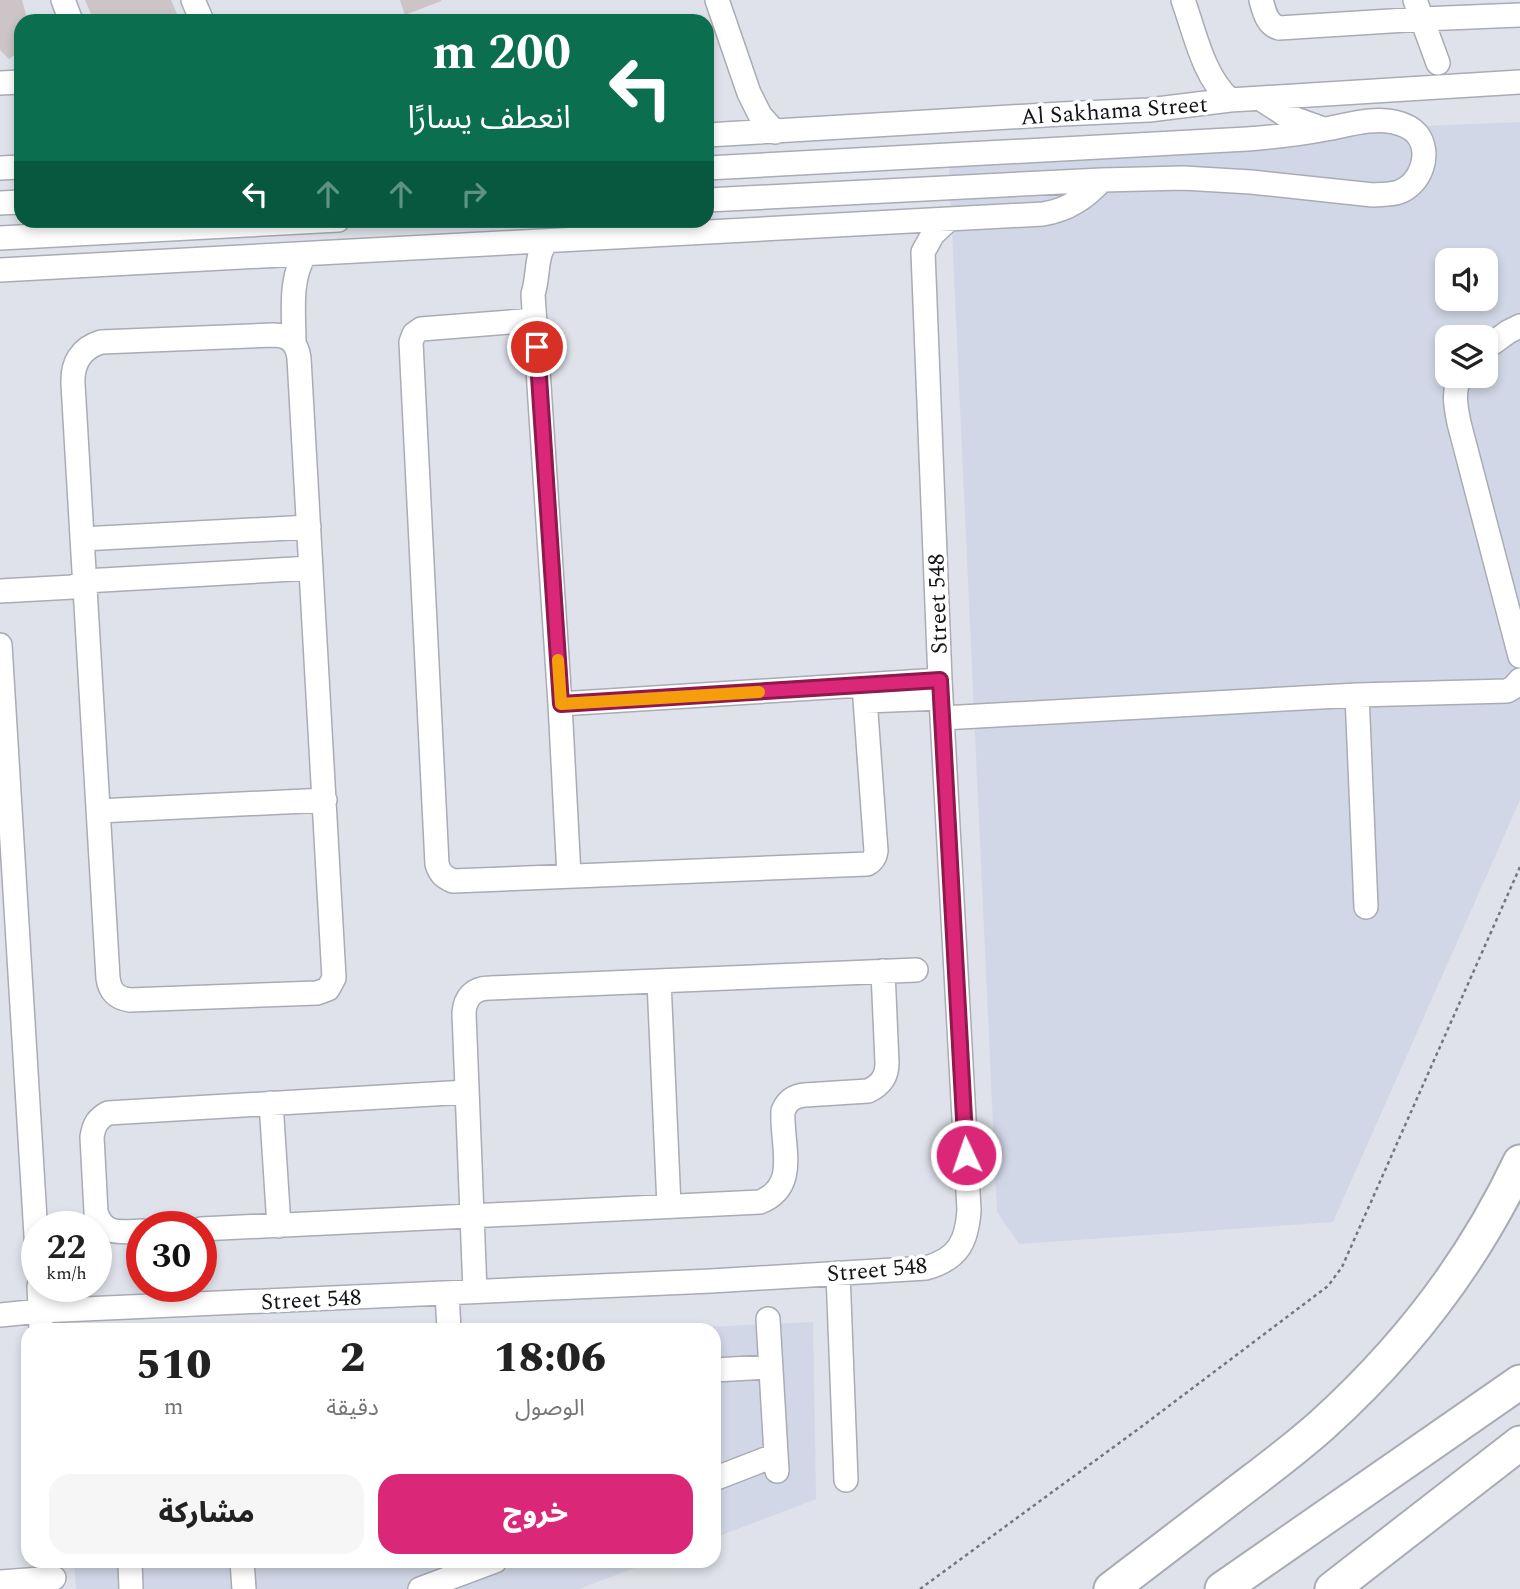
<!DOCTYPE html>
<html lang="ar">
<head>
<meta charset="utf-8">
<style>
  body { margin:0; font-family:Spectral,"Noto Sans Arabic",serif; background:#f6f6f6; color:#222; direction:rtl; height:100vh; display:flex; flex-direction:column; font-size:26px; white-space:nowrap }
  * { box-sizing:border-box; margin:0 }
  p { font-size:23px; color:#767676 }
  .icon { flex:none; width:38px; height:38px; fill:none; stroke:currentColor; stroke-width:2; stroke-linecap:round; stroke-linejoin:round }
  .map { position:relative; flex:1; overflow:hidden; direction:ltr }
  .side { position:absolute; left:21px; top:1323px; width:700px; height:245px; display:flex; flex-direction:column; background:#fff; border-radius:21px; box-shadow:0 4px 10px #0003; direction:rtl }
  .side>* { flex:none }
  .top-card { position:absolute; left:14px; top:14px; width:700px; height:214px; border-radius:21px; box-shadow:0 4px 10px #0003; direction:rtl; background:#0b6e4f; color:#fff; overflow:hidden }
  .fabs { position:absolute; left:1435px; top:248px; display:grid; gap:14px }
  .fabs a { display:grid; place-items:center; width:63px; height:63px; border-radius:14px; background:#fff; box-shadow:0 4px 10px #0003; font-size:35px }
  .speed { position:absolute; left:21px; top:1211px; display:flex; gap:14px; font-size:35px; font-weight:700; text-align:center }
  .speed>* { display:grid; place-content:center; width:91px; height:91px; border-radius:50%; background:#fff; box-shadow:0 4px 10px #0003; line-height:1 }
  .speed small { font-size:18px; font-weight:400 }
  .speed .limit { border:10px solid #d22; background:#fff; color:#111 }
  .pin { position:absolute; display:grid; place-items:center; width:60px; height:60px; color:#fff; margin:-30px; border:4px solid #fff; border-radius:50%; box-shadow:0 2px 7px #0007 }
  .me { position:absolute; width:77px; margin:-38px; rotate:357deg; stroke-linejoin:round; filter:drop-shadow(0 0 5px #0008) }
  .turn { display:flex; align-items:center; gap:24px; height:147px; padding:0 28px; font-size:32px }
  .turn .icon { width:91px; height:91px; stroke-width:2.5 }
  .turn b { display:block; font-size:49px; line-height:60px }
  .lanes { display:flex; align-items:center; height:66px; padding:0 28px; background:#0003; justify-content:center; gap:35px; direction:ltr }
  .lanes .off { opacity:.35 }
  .eta { display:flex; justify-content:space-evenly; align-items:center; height:119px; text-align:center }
  .eta b { font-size:42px; font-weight:800; line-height:49px }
  .button { display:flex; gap:14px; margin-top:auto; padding:14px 28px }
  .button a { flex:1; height:80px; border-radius:21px; background:#db2777; color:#fff; font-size:28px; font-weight:800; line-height:80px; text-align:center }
  .button a+a { background:#f6f6f6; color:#222 }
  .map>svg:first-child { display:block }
</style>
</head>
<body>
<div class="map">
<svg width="1520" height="1589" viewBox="0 0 1520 1589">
  <rect width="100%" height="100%" fill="#dfe2ea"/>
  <path fill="#d1d7e6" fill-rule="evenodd" d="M 1520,122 L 1520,800 L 1333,1222 L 1019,1244 L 997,1212 L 948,146 ZM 1447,261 L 1486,261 L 1486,299 L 1447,299 ZM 1447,338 L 1486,338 L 1486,376 L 1447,376 Z
    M 813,1322 L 816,1499 L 714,1538 L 714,1330 L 644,1330 Z
    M 74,1561 L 653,1561 L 579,1589 L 76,1589 Z"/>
  <path fill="#cdc4c7" d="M 0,0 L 22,0 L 28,21 L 21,21 L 21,50 L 9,59 L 0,50 Z
    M 85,0 L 171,0 L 180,21 L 94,21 Z
    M 400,0 L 441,0 L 441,1 L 405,15 Z"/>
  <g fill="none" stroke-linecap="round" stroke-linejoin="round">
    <g stroke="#a9acb4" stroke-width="26">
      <path id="minor" d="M 63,0 L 71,21
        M 193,0 L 202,21
        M 717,0 L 749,93 L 760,115 L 775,132
        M 1183,0 C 1195,33 1203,76 1230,100
        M 1261,0 C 1264,11 1267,25 1279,28 L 1422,19 L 1520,15
        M 1415,0 L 1438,63
        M 0,83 L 21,82
        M 1261,99 L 1287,116 L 1321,128
        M 707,135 L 1061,114 L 1149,110 L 1230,100 L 1520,82
        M 0,168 L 21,167
        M 707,168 C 887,160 1067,150 1247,139 C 1274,137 1300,134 1326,129 C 1348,125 1372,117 1394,122 C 1403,124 1411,127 1417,134 C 1432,153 1421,184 1399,192 C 1391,195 1381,194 1373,195 L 1251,182 L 1183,178 L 1102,180 L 707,200
        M 0,203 L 21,202
        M 0,238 L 338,220
        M 546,242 C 535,257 539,276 533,294 L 560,704 L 569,876
        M 0,270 L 1043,214 C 1068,210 1085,198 1102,180
        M 535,320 L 421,329 L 414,334 L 411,342 L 437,864 C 440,874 444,877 453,881 L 867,864 C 873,861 875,858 876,851 L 864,685
        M 273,335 C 289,335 297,343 299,358 L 334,978 L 328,989 L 317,993 L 130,1000 C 116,998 110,992 108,978 L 73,384 C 72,363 81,348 101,342 Z
        M 294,343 C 294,314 289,280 305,254
        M 1486,348 L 1508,332 L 1520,326
        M 1461,376 C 1452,390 1456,408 1459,423 L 1520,656
        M 82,539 L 309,527
        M 0,591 L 73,587 L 85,581 L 311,568
        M 0,645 L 37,1252
        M 1357,695 L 1366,907
        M 866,701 L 941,698
        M 560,704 L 940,680
        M 943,718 L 1357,695 L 1507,691 L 1514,687 L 1520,680
        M 98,811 L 325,800
        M 659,981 L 669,1206
        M 271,1103 L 279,1226
        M 201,1229 L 760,1202 C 800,1186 781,1145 783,1111 C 787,1101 793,1096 805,1095 L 868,1091 C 881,1085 887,1077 887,1063 L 883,971
        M 142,1231 C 121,1232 103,1236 96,1212 L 92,1137 C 94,1125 97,1119 108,1113 L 467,1092
        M 838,1273 L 846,1480
        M 39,1286 L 41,1330
        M 475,1291 L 464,1013 C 465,997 474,988 490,988 L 916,970
        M 447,1293 L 449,1330
        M 0,1315 L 40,1311 L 711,1281 L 926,1268 C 958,1259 967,1242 969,1210 L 940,680 L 923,252 L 933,234 L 948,220
        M 768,1319 L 777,1471
        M 714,1370 L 770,1367
        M 714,1479 L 776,1455
        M 130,1561 L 131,1589
        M 242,1561 L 244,1589
        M 0,1582 L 54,1578
        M 420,1589 L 495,1561"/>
    </g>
    <g stroke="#a9acb4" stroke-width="37">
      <path id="highway" d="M 1111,1589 C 1152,1558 1193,1526 1234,1495 C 1264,1472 1294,1450 1322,1425 C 1405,1350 1472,1264 1520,1162
        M 1222,1589 L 1520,1382
        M 1332,1589 L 1520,1443"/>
    </g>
    <path stroke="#74767b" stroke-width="2.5" stroke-dasharray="3.5 3.5" stroke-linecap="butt" d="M 920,1589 L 1141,1427 L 1328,1286 L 1342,1267 L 1520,867"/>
    <use href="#minor" stroke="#fff" stroke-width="23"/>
    <use href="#highway" stroke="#fff" stroke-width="33"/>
  </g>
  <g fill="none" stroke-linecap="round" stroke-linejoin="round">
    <g stroke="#8e194d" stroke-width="18">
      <path id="route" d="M 537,347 L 561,704 L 940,680 L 966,1155"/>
    </g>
    <use href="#route" stroke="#db2777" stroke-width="12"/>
    <path stroke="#f59e0b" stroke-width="12" d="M 558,660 L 561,704 L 759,692"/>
  </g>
  <g text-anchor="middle" stroke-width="7" stroke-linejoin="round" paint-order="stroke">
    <g font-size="23" fill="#131417" stroke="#fff">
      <text transform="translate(1114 110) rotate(-4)" y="8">Al Sakhama Street</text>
      <text transform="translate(937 604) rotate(-92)" y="8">Street 548</text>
      <text transform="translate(877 1269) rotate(-5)" y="8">Street 548</text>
      <text transform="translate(311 1299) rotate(-3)" y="8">Street 548</text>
    </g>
  </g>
</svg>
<div class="fabs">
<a><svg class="icon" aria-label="sound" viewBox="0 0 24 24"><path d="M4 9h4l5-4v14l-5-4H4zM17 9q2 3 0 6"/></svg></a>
<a><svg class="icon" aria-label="layers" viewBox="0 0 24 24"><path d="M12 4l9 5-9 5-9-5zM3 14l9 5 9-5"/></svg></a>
</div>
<div class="speed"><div>22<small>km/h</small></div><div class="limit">30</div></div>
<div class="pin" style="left:537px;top:347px;background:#d93025"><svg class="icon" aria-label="arrive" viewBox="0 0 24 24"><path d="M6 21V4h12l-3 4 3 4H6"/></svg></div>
<svg class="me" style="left:966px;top:1155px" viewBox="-20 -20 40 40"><circle r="17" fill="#db2777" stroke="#fff" stroke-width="3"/><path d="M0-11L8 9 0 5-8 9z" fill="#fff"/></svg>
<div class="top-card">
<div class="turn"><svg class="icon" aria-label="left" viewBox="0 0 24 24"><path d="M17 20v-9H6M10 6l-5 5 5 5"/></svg><div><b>200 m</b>انعطف يسارًا</div></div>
<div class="lanes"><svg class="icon" aria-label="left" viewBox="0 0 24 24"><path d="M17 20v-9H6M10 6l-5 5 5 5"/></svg><svg class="icon off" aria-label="ahead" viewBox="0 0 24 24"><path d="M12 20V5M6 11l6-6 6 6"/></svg><svg class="icon off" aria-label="ahead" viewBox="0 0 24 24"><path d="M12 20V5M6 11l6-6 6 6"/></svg><svg class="icon off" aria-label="right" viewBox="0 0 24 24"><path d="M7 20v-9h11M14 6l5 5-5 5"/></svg></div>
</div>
<section class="side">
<div class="eta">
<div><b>18:06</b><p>الوصول</p></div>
<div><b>2</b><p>دقيقة</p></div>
<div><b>510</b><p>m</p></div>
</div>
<div class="button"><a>خروج</a><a>مشاركة</a></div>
</section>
</div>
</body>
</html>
